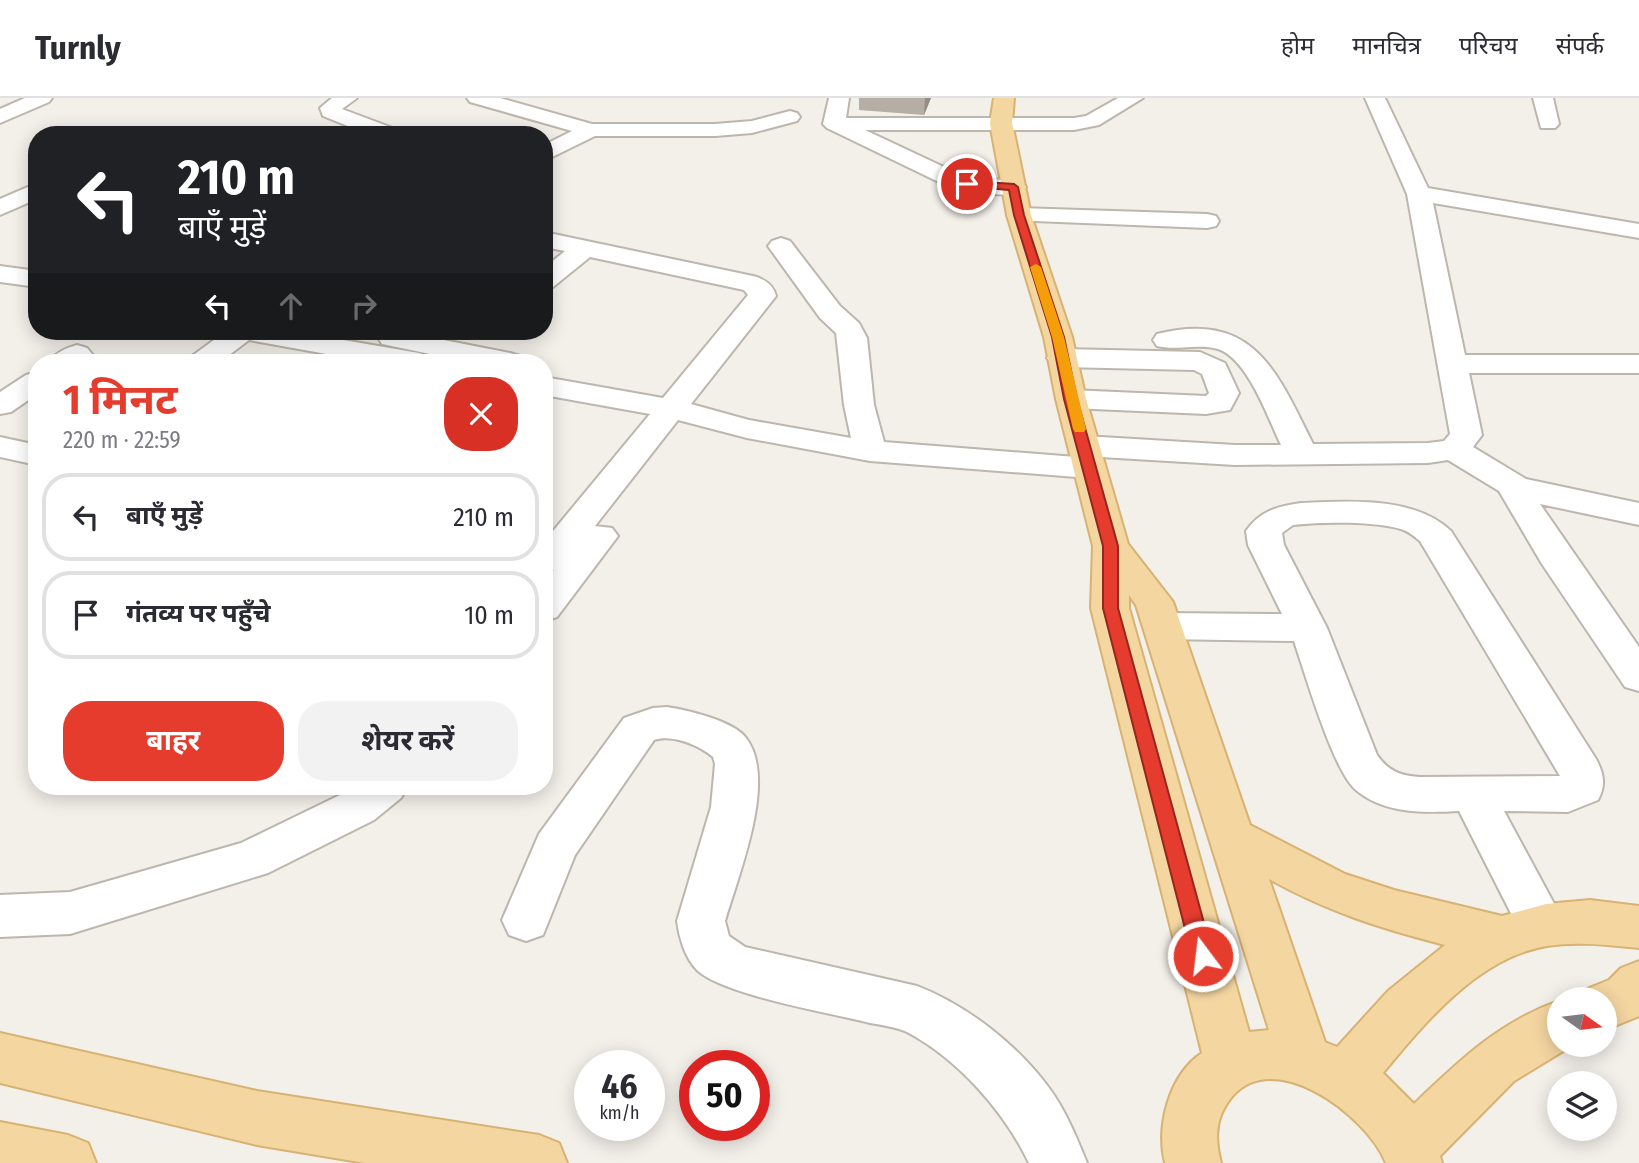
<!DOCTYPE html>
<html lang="hi">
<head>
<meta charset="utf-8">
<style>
  body { margin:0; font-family:"Fira Sans Condensed","Noto Sans Devanagari",sans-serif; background:#f2f2f3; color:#2b2b33; height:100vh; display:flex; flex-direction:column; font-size:26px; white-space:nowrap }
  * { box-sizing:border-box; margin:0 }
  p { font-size:23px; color:#7c7c81 }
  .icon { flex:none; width:38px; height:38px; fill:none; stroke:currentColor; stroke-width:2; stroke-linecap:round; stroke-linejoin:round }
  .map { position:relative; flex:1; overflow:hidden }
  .details { position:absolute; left:28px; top:256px; width:525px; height:441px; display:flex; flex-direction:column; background:#fff; border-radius:28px; box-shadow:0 4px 18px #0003 }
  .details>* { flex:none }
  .guide { position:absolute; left:28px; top:28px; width:525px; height:214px; border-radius:28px; box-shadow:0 4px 18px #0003; background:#202124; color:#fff; overflow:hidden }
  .needle { width:46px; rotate:104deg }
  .tools { position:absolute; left:1547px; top:889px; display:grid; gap:14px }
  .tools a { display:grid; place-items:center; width:70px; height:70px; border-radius:50%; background:#fff; box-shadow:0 4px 18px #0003; font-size:35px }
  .speed { position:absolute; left:574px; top:952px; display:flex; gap:14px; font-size:35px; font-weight:700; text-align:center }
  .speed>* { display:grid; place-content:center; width:91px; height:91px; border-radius:50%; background:#fff; box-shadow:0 4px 18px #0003; line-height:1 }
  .speed small { font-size:18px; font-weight:400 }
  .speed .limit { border:10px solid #d22; background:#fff; color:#111 }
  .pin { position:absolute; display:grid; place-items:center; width:60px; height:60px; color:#fff; margin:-30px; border:4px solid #fff; border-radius:50%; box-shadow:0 2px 7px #0007 }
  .me { position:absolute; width:77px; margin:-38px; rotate:345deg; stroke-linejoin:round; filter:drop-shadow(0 0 5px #0008) }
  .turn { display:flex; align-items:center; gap:24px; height:147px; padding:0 35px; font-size:32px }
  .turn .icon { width:91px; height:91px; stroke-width:2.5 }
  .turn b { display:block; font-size:49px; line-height:60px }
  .lanes { display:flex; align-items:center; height:66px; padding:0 35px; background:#0003; justify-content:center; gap:35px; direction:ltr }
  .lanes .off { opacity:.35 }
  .round { display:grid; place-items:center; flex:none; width:74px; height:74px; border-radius:28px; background:#f2f2f3 }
  .head { display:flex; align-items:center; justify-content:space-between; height:119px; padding:0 35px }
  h1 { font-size:42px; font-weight:700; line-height:52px; color:#e53c2e }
  .primary-button { display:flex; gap:14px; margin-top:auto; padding:14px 35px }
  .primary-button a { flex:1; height:80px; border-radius:28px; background:#e53c2e; color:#fff; font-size:28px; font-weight:700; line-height:80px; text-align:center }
  .primary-button a+a { background:#f2f2f3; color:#2b2b33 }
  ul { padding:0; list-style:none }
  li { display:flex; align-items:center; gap:21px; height:88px; margin:0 14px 10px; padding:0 21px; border:4px solid #e1e1e2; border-radius:28px }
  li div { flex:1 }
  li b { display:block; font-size:26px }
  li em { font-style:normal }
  header { display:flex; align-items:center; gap:42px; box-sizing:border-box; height:98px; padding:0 35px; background:#fff; border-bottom:2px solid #e1e1e2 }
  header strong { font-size:33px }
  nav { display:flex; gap:38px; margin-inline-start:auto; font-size:24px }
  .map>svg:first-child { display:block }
</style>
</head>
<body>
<header>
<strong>Turnly</strong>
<nav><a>होम</a><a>मानचित्र</a><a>परिचय</a><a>संपर्क</a></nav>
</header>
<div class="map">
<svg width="1639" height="1065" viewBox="0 0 1639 1065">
  <rect width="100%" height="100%" fill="#f3efe9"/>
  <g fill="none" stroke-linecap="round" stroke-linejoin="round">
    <g stroke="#bdb6ac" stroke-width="4">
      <path id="minor" d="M 25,0 L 52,0 L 49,4 L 0,25 L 0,11 Z
        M 332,0 L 357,0 L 342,11 L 398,32 L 401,37 L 370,37 L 323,18 L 320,10 Z
        M 467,0 L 500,0 L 592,26 L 715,26 L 752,23 L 790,13 L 797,15 L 800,19 L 797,23 L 752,35 L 715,38 L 595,38 L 544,63 L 544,47 L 572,33 L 470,4 Z
        M 829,0 L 849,0 L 846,20 L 1074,20 L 1086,18 L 1118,0 L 1143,0 L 1099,27 L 1074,32 L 865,32 L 963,78 L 1022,84 L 1026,89 L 1022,94 C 999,100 970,94 947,88 L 827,30 L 823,26 Z
        M 1365,0 L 1385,0 L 1428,90 L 1639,126 L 1639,140 L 1433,105 L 1465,257 L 1639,257 L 1639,275 L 1469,275 L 1482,337 L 1473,349 L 1526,381 L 1639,405 L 1639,427 L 1540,406 L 1639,549 L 1639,593 L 1625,589 L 1542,466 L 1499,393 L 1448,362 L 1428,365 L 1235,367 L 1084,358 L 1073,355 L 1068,348 L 1073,341 L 1084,338 L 1235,347 L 1281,347 C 1268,320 1248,261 1218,251 C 1198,245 1177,253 1157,248 L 1153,242 L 1157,236 C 1254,212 1277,274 1313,346 L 1428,345 L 1444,343 L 1450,336 L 1407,96 Z
        M 1533,0 L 1553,0 L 1559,26 L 1555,30 L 1541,30 Z
        M 37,85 L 37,101 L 0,117 L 0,101 Z
        M 1019,110 L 1207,116 L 1216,118 L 1219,123 L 1216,128 L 1207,130 L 1010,122 L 1007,117 L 1010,112 Z
        M 544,134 L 753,178 C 764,181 773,186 776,198 L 691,306 L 749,322 L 851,340 L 844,307 L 836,235 L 820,220 L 768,148 L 772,143 L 781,140 L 790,143 L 840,208 L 859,225 L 867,240 L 874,307 L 884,344 L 1089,360 L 1101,363 L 1105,370 L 1101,377 L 1089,380 L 870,363 L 747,340 L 678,322 L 595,428 L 612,430 L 618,438 L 612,446 L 557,519 L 544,523 L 544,484 L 554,472 L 544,475 L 544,444 L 650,316 L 544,297 L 544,279 L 663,300 L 748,197 L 744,192 L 590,159 L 553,189 L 544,191 L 544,170 L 565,153 L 544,149 Z
        M 0,168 L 37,173 L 37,189 L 0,184 Z
        M 226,233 L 291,233 L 419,255 L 429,258 L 434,264 L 371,264 L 249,242 L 220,264 L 188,264 L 192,258 Z
        M 398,233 L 510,255 L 520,258 L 525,264 L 468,264 L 382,246 L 378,240 L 382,234 Z
        M 77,247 L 87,250 L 92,256 L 84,264 L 49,264 C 56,254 66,250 77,247 Z
        M 1062,251 L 1200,254 L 1225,265 L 1239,295 L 1230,312 L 1206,316 L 1071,310 L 1060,307 L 1056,301 L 1060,295 L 1071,292 L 1206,298 L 1209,295 L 1202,276 L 1194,272 L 1062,269 L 1052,266 L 1047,260 L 1052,254 Z
        M 37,274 L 37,296 L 11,314 L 0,316 L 0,294 L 26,277 Z
        M 0,339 L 37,347 L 37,367 L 0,359 Z
        M 1301,405 C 1349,403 1414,398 1451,433 L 1596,661 C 1604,676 1606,687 1598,702 L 1568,714 L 1504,713 L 1565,826 L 1558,841 L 1541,847 L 1524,841 L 1459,713 C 1425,715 1384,716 1356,692 C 1333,673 1305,575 1294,543 L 1162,541 L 1148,537 L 1143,528 L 1148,519 L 1162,515 L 1282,516 L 1248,447 L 1246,433 C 1260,413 1278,408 1301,405 ZM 1293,427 C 1323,424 1372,423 1401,431 C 1408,433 1414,438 1420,443 L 1560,678 L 1420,679 C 1401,678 1388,673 1377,657 L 1327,530 L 1284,447 L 1282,435 Z
        M 667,609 C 687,612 734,623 746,640 C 778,681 738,778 725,823 L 729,838 L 745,849 L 917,888 C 969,908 1023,951 1054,997 C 1068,1018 1078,1043 1087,1065 L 1029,1065 C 1004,1013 958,961 907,934 C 896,929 882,927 870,925 C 832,915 723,897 697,872 C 685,860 679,839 677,823 L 711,709 L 715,666 L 713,659 C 699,647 672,636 654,642 L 575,757 L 543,837 L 526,843 L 509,837 L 502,822 L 539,736 L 624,620 L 653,610 Z
        M 354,688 L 408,688 L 401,700 L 374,722 L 268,775 L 70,836 L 0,839 L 0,797 L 70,794 L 241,745 L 342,696 Z"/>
    </g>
    <g stroke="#d8b272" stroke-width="4">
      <path id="major" d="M 994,0 L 1014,0 L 1012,25 L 1031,117 L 1072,239 L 1086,301 L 1128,446 L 1173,504 L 1250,727 L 1345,776 L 1394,792 L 1502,818 L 1546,806 L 1590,802 L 1639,808 L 1639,850 C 1608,847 1578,843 1547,848 C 1479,859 1425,924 1383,975 L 1414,1006 C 1459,963 1499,924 1559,903 L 1559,947 L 1573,947 L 1514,983 L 1440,1058 L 1442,1065 L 1386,1065 C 1367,1017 1269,943 1228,1004 C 1215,1023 1215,1042 1221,1065 L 1165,1065 C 1156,1028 1169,977 1202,955 L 1091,510 L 1093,448 L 1056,301 L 1044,239 L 1007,117 L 990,25 ZM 1129,497 L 1136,507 L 1269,932 L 1249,934 L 1129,510 ZM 1269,781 C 1328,814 1380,830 1445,847 L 1388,893 L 1337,949 L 1325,944 Z
        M 1639,863 L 1639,918 L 1605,932 L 1605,901 L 1582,901 L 1587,891 L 1609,882 L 1621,870 Z
        M 0,935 L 257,993 L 539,1037 L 559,1045 L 567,1065 L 365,1065 L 257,1047 L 0,985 Z
        M 0,1024 L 68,1037 L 88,1045 L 96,1065 L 0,1065 Z"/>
    </g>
    <use href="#minor" fill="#fff" fill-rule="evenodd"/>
    <use href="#major" fill="#f4d6a1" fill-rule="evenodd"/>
  </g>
  <path fill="#b5aea5" d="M 859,0 L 931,0 L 924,17 L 859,12 Z"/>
  <path fill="#948d86" d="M 925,0 L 931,0 L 924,17 Z"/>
  <path fill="#e53c2e" stroke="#95271e" stroke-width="2" d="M 967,83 L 1014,86 L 1018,89 L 1024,117 L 1064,239 L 1077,301 L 1118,448 L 1118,510 L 1213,858 L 1210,865 L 1203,867 L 1195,865 L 1192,858 L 1103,510 L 1103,448 L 1064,301 L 1052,239 L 1014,117 L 1009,92 L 963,88 L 962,86 Z"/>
  <path fill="#f59e0b" d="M 1036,166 L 1041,169 L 1064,239 L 1086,331 L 1084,334 L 1075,334 L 1073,331 L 1052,239 L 1030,169 Z"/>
</svg>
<div class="tools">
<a><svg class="needle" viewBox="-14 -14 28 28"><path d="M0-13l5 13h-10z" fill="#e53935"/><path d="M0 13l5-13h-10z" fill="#7c7c81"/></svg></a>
<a><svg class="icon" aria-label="layers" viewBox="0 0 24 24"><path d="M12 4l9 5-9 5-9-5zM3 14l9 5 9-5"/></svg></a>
</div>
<div class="speed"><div>46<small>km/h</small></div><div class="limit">50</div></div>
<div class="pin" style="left:967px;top:86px;background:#d93025"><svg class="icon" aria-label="arrive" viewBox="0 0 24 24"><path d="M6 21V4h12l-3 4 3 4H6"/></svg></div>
<svg class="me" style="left:1203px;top:858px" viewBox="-20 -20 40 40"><circle r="17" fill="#e53c2e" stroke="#fff" stroke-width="3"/><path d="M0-11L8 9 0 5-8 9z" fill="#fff"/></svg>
<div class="guide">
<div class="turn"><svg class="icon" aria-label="left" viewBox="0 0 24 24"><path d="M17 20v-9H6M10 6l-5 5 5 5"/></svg><div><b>210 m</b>बाएँ मुड़ें</div></div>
<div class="lanes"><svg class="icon" aria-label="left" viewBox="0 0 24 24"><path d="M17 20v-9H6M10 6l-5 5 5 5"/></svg><svg class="icon off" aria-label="ahead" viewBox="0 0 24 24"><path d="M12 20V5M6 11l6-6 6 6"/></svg><svg class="icon off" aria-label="right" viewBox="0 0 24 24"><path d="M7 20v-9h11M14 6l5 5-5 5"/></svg></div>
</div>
<section class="details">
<div class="head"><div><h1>1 मिनट</h1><p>220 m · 22:59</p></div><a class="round" style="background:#d93025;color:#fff"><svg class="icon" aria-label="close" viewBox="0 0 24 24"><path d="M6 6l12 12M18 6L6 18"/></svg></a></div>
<ul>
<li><svg class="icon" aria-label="left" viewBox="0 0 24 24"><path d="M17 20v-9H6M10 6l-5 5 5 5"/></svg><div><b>बाएँ मुड़ें</b></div><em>210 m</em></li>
<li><svg class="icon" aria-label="arrive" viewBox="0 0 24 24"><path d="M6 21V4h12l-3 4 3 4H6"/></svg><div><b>गंतव्य पर पहुँचे</b></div><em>10 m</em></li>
</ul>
<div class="primary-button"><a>बाहर</a><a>शेयर करें</a></div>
</section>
</div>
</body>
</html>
